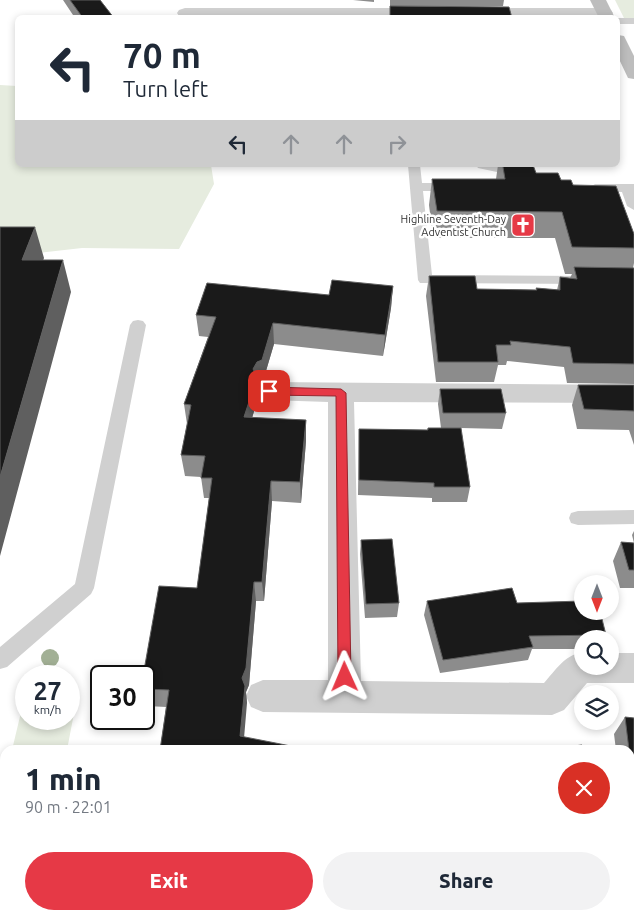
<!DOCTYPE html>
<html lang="en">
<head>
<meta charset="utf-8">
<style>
  body { margin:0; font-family:Ubuntu,sans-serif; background:#f2f2f3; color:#1f2937; height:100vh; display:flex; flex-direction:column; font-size:19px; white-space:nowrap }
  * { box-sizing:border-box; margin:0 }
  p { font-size:16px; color:#747a83 }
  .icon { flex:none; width:28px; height:28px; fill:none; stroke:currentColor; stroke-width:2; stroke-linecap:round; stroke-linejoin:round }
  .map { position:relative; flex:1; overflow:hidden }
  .sheet { position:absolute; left:0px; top:745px; width:635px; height:175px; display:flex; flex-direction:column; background:#fff; border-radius:15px 15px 0 0; box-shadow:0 2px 8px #0003 }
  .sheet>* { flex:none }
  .top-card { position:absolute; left:15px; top:15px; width:605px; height:152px; border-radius:8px; box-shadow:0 2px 8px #0003; background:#fff; color:#1f2937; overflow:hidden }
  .needle { width:32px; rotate:180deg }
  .tools { position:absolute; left:574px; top:575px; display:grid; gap:10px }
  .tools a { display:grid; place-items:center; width:45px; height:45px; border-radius:50%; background:#fff; box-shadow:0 2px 8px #0003; font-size:25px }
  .speed { position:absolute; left:15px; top:665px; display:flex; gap:10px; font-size:25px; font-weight:700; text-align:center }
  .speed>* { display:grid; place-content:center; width:65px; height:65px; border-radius:50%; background:#fff; box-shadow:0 2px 8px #0003; line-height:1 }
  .speed small { font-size:12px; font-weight:400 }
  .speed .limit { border:2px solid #111; border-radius:8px; background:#fff; color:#111 }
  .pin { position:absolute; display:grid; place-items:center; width:42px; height:42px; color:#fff; margin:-21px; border-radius:10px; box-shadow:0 2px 8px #0006 }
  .me { position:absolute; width:55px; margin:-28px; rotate:359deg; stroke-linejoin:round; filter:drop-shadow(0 0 4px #0008) }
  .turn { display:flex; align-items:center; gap:18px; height:105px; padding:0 25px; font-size:22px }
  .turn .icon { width:65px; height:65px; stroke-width:2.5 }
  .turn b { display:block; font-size:35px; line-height:42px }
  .lanes { display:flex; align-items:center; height:48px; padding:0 25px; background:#0003; justify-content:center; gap:25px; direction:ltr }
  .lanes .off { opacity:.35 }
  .round { display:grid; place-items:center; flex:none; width:52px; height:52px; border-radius:26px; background:#f2f2f3 }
  .headline { display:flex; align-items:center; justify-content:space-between; height:85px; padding:0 25px }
  h1 { font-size:30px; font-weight:800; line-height:38px }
  .action { display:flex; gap:10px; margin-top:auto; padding:10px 25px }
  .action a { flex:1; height:58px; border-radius:30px; background:#e63946; color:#fff; font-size:20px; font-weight:800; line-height:58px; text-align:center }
  .action a+a { background:#f2f2f3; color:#1f2937 }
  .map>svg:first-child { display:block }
</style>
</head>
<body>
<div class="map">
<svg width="634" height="920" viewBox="0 0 634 920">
  <rect width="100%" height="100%" fill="#fff"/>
  <path fill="#e6ecdf" d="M 615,0 L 634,0 L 634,18 L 624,18 Z
    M 0,85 L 17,86 L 18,165 L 211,165 L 214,184 L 179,249 L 82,248 L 38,253 L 0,247 Z
    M 22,708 L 26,708 L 26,719 L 69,719 L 69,708 L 75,708 L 67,750 L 12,750 Z"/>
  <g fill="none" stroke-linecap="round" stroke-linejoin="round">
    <path fill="#d0d0d0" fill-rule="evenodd" d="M 618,18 L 634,18 L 634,24 L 618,24 Z
      M 408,165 L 420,165 L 422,183 L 454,183 L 461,187 L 454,191 L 423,191 L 432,275 L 581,276 L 586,278 L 588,281 L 586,284 L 420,283 L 418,280 Z
      M 476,165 L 500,165 L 525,170 L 526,173 L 520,177 L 478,168 Z
      M 595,184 L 634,184 L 634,210 L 627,206 L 622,192 L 590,191 L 588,188 Z
      M 138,320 L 143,321 L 146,325 L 94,588 L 91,594 L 7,667 L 0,669 L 0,647 L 75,584 L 130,325 L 133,321 Z
      M 634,510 L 634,524 L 578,525 L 571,523 L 569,518 L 571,513 L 578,511 Z"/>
    <path fill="#d0d0d0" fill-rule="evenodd" d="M 185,8 L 428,8 L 434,10 L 436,13 L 434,16 L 429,18 L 179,16 L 177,13 L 179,10 Z
      M 474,8 L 605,8 L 611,10 L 613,13 L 611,16 L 606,18 L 468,16 L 466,13 L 468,10 Z
      M 269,382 L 634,385 L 634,403 L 354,402 L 361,681 L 544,683 C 555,671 565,654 582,653 L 582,666 L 610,666 L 610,653 L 634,653 L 634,683 L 587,683 L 564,710 L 552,715 L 263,712 L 251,707 L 246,696 L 251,685 L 263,680 L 328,680 L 328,402 L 269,400 L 260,398 L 256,391 L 260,384 Z"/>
    <path fill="#bdbdbd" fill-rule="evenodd" d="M 590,0 L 606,0 L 615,18 L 599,18 Z
      M 618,35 L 624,36 L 634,56 L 634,79 L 628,78 L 618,57 Z"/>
  </g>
  <circle fill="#a2b095" cx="50" cy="658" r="9"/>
  <path fill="#8c8c8c" d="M 63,0 L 100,0 L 114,18 L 75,18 Z
    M 353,0 L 374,0 L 374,2 Z
    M 390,0 L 504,0 L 503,6 L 390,6 Z
    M 498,165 L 533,165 L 536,173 L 561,180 L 573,185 L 634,234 L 634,263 L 633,268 L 634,268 L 634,384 L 567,383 L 564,367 L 507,361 L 506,365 L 498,365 L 494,382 L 436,382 L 426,296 L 429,276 L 477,289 L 536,290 L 536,288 L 557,290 L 560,277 L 570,278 L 572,274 L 565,274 L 555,238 L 433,238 L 429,205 L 432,179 L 496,179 Z
    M 393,286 L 391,308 L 383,356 L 274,344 L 263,381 L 258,383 L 257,385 L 258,398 L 252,418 L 306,420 L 306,441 L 301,503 L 272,501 L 264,601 L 256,601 L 249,685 L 246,692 L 247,703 L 160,750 L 166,707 L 147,706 L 144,698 L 144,676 L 197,588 L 209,498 L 204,498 L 201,477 L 185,476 L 181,455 L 187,424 L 184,404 L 208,337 L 199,336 L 196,315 Z
    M 578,385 L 634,385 L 634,445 L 629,430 L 577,429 L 572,405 Z
    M 440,389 L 506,413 L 502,429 L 461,428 L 470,487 L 467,502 L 432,502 L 432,498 L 358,495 L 359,429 L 427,430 L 428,428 L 441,428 L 438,404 Z
    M 634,531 L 634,588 L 620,588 L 613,561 L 621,542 L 634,543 L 632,535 Z
    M 361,540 L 399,603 L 397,617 L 365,618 L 360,554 Z
    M 427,601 L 517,603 L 606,635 L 604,639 L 582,639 L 582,649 L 532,649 L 528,660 L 440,673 L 424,615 Z
    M 625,717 L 634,718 L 634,859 L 630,859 L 630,750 L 616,750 L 614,734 Z"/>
  <path fill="#5f5f5f" d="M 35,227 L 44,258 L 32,292 L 22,260 Z
    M 63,260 L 71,292 L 0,556 L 0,477 Z
    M 393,286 L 391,308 L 383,356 L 385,335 Z
    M 273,323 L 274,344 L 263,381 L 258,383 L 257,385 L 258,398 L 246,438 L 244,417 L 253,369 Z
    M 306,420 L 306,441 L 301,503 L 300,482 Z
    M 271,481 L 272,501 L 264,601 L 262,582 Z
    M 254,582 L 256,601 L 249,685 L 246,692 L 247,703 L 243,750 L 240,736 L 242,678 Z"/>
  <path fill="#1a1a1a" stroke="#5f5f5f" d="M 70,0 L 100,0 L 114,18 L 83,18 Z
    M 390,6 L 509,7 L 512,18 L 390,18 Z
    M 505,165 L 533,165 L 536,173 L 558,173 L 561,180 L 571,180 L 573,185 L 616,186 L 634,234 L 634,248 L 572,247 L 562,212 L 437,211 L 432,179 L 505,179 L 503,167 Z
    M 0,227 L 35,227 L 22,260 L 63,260 L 0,477 Z
    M 574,267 L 634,268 L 634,364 L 573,363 L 570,347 L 510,341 L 511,345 L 496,345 L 498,362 L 438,362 L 429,276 L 475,276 L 477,289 L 537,290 L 536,288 L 560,290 L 560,277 L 577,279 Z
    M 332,280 L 393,286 L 385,335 L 273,323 L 262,360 L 257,362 L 253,369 L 257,377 L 244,417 L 306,420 L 300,482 L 271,481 L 262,582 L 254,582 L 246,668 L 242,678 L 245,686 L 240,736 L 311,750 L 160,750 L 169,690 L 144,689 L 144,676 L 143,676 L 159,586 L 197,588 L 212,478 L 201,478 L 205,456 L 181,455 L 191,405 L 184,404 L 216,317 L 196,315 L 207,283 L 329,295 Z
    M 578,385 L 634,385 L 634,411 L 584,409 Z
    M 440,389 L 501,389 L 506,413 L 443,413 Z
    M 428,428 L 461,428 L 470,487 L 434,487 L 434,483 L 359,480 L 359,429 L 428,430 Z
    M 392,539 L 399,603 L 366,604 L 361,540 Z
    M 621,542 L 634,543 L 634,570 L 629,570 Z
    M 512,588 L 517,603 L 582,601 L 582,611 L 600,611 L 606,635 L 529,636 L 533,647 L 443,660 L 427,601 Z
    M 625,717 L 634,718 L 634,798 L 630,762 L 630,750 L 629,750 Z
    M 582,745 L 583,750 L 541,750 Z"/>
  <path fill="#e63946" stroke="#96252e" d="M 269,387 L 341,389 L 346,393 L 351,677 L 349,682 L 345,683 L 340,682 L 338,677 L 336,396 L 269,395 L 264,391 Z"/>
  <defs>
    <g id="church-square" transform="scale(1.25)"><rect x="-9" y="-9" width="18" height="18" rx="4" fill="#e63946" stroke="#fff"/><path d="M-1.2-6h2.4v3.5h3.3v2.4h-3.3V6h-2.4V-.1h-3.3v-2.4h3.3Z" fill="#fff"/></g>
  </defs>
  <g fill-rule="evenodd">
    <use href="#church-square" x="523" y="225"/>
  </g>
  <g text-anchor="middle" stroke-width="5" stroke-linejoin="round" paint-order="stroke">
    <g font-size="11" fill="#333" stroke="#fff" text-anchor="end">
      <text x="506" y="223">Highline Seventh-Day<tspan x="506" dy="13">Adventist Church</tspan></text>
    </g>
  </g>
</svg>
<div class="tools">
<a><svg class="needle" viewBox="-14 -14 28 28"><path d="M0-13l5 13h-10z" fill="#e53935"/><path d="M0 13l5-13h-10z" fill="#747a83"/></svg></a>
<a><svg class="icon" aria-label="search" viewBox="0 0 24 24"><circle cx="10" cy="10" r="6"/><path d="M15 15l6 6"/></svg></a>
<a><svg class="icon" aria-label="layers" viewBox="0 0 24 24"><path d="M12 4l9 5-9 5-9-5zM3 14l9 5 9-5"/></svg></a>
</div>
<div class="speed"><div>27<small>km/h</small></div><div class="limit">30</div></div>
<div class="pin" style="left:269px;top:391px;background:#d93025"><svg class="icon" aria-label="arrive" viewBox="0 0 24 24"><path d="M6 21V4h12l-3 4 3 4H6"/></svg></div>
<svg class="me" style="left:345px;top:677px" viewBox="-20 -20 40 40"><path d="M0-17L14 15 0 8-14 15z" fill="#e63946" stroke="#fff" stroke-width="4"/></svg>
<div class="top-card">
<div class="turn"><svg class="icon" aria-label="left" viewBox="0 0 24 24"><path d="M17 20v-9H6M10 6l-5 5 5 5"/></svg><div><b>70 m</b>Turn left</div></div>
<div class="lanes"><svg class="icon" aria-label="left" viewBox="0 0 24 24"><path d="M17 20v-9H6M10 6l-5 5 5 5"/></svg><svg class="icon off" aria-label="ahead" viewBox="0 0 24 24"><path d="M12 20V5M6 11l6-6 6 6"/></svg><svg class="icon off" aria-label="ahead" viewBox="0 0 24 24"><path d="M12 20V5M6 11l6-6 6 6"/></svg><svg class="icon off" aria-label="right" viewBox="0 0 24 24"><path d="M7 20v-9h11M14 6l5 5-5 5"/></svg></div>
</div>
<section class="sheet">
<div class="headline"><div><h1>1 min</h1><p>90 m · 22:01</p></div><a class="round" style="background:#d93025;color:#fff"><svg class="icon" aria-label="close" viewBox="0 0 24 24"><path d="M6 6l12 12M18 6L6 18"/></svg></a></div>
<div class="action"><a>Exit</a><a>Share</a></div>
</section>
</div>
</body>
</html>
